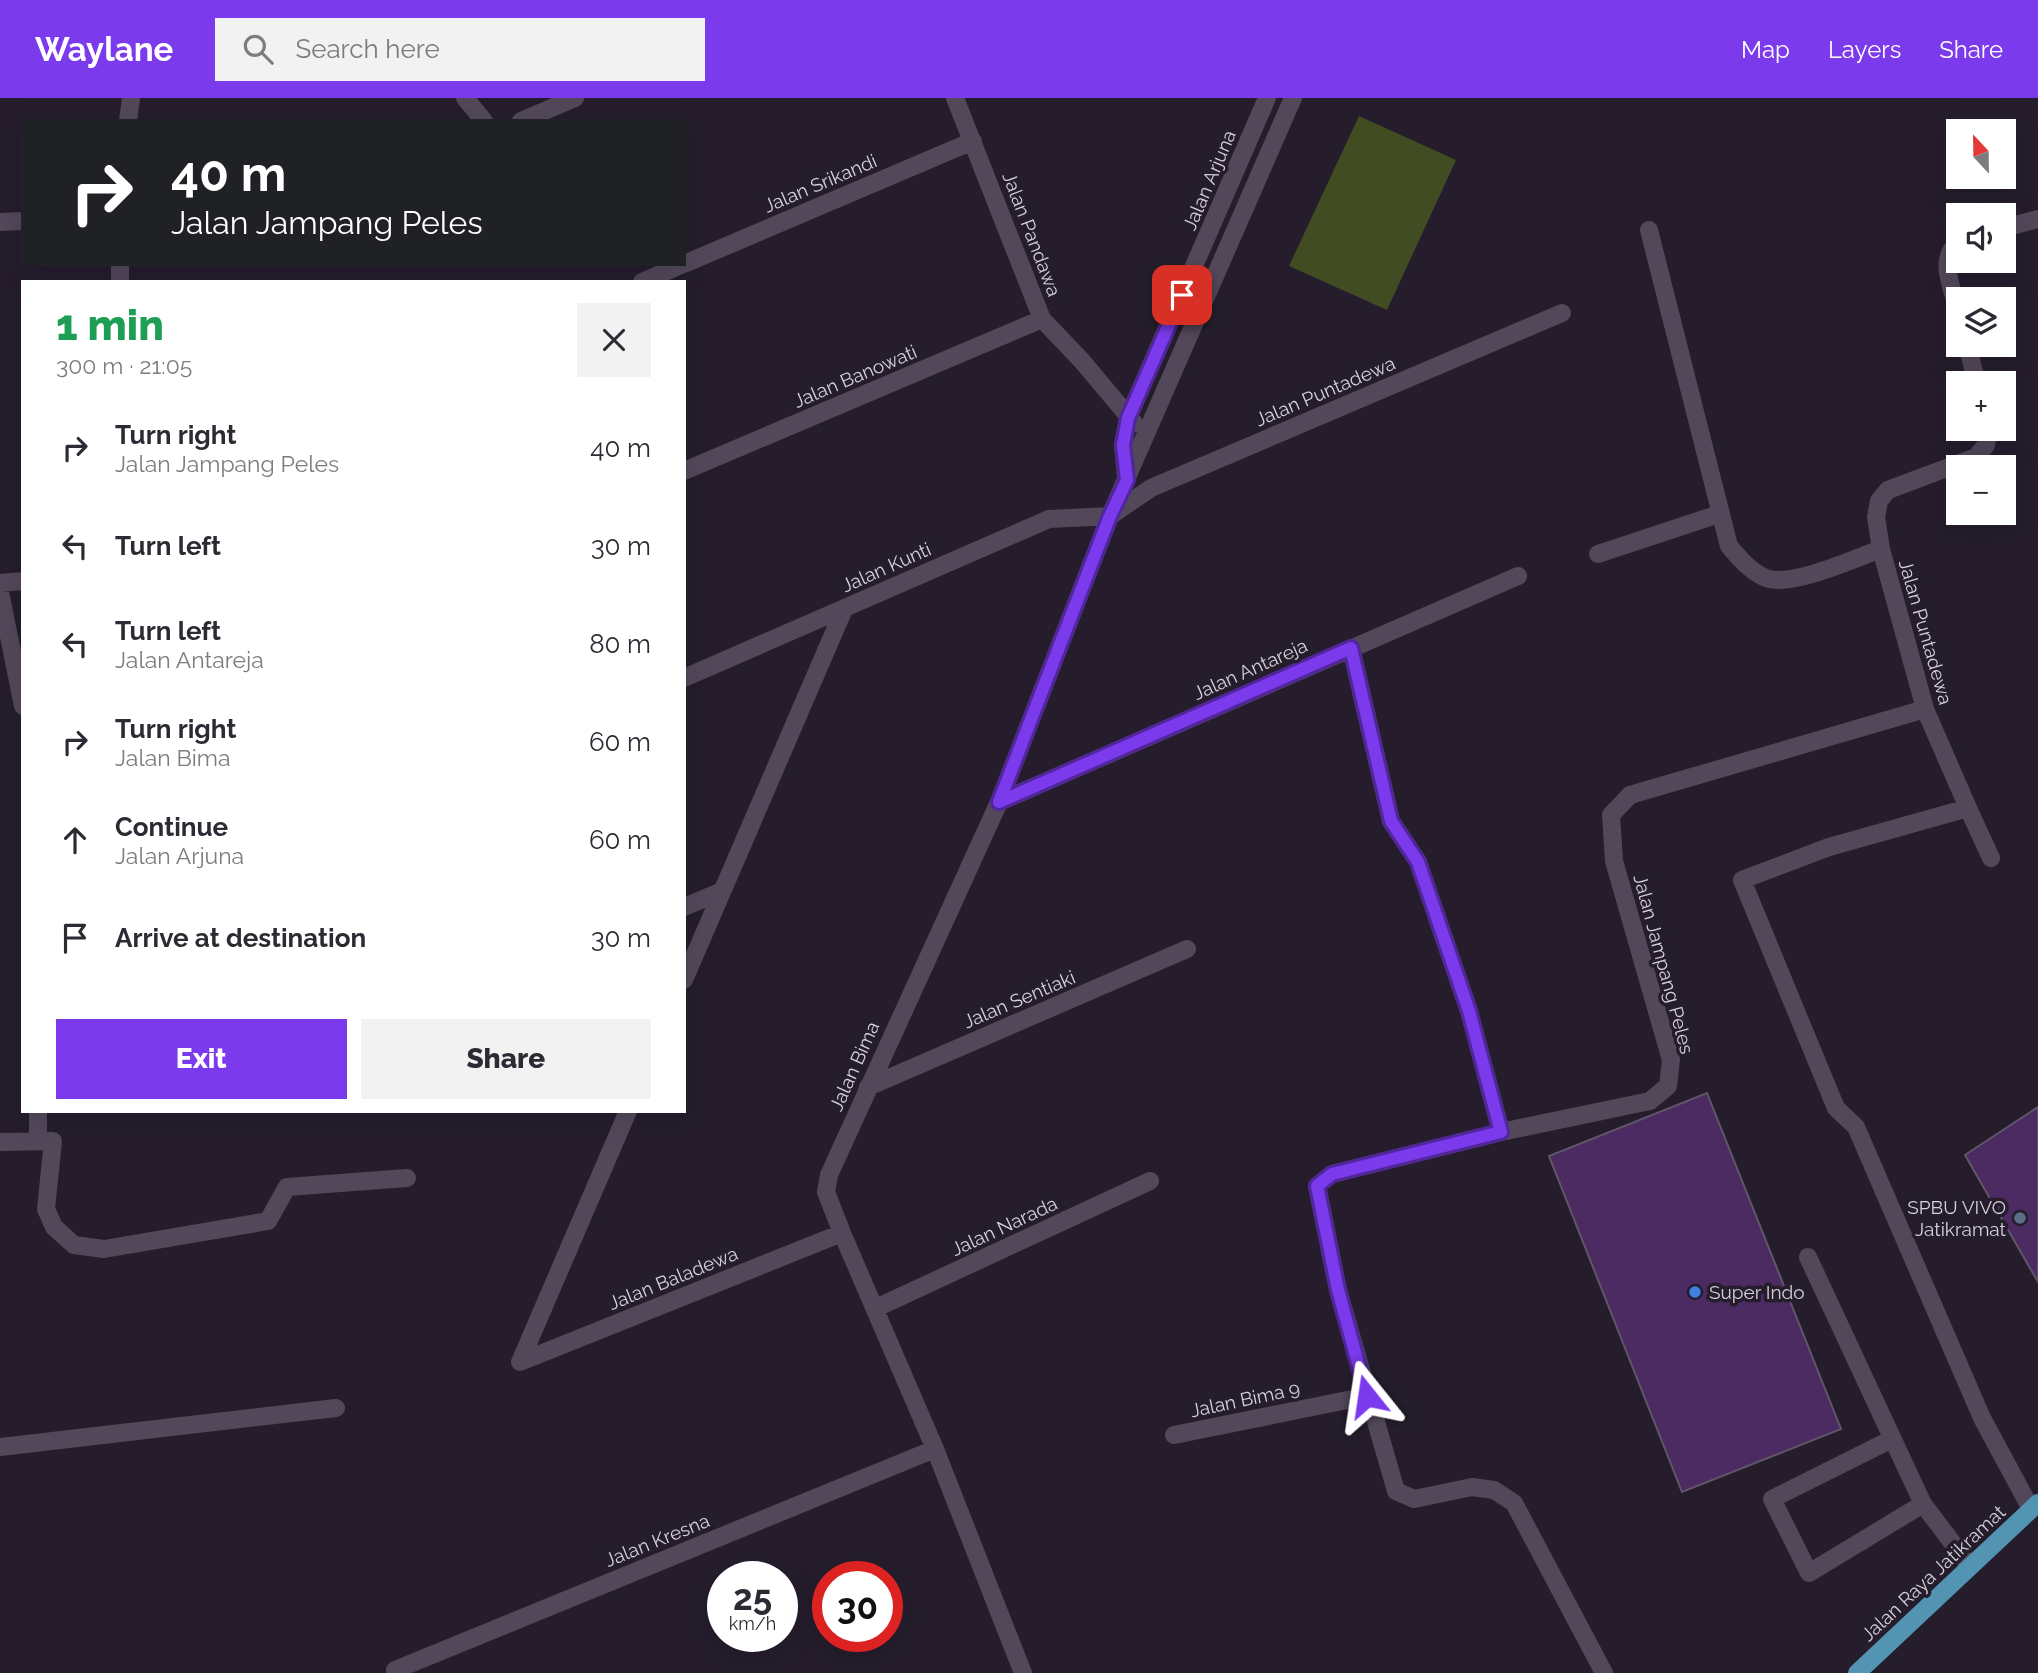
<!DOCTYPE html>
<html lang="en">
<head>
<meta charset="utf-8">
<style>
  body { margin:0; font-family:Raleway,sans-serif; background:#f2f2f3; color:#2b2b33; height:100vh; display:flex; flex-direction:column; font-size:26px; white-space:nowrap }
  * { box-sizing:border-box; margin:0 }
  p { font-size:23px; color:#7c7c81 }
  .icon { flex:none; width:38px; height:38px; fill:none; stroke:currentColor; stroke-width:2; stroke-linecap:round; stroke-linejoin:round }
  .map { position:relative; flex:1; overflow:hidden }
  .panel { position:absolute; left:21px; top:182px; width:665px; height:833px; display:flex; flex-direction:column; background:#fff; border-radius:0px; box-shadow:0 7px 28px #0002 }
  .panel>* { flex:none }
  .guide { position:absolute; left:21px; top:21px; width:665px; height:147px; border-radius:0px; box-shadow:0 7px 28px #0002; background:#202124; color:#fff; overflow:hidden }
  .needle { width:46px; rotate:338deg }
  .buttons { position:absolute; left:1946px; top:21px; display:grid; gap:14px }
  .buttons a { display:grid; place-items:center; width:70px; height:70px; border-radius:0px; background:#fff; box-shadow:0 7px 28px #0002; font-size:35px }
  .speed { position:absolute; left:707px; top:1463px; display:flex; gap:14px; font-size:35px; font-weight:700; text-align:center }
  .speed>* { display:grid; place-content:center; width:91px; height:91px; border-radius:50%; background:#fff; box-shadow:0 7px 28px #0002; line-height:1 }
  .speed small { font-size:18px; font-weight:400 }
  .speed .limit { border:10px solid #d22; background:#fff; color:#111 }
  .pin { position:absolute; display:grid; place-items:center; width:60px; height:60px; color:#fff; margin:-30px; border-radius:14px; box-shadow:0 4px 10px #0006 }
  .me { position:absolute; width:77px; margin:-38px; rotate:345deg; stroke-linejoin:round; filter:drop-shadow(0 0 5px #0008) }
  .turn { display:flex; align-items:center; gap:24px; height:147px; padding:0 35px; font-size:32px }
  .turn .icon { width:91px; height:91px; stroke-width:2.5 }
  .turn b { display:block; font-size:49px; line-height:60px }
  .round { display:grid; place-items:center; flex:none; width:74px; height:74px; border-radius:0px; background:#f2f2f3 }
  .head { display:flex; align-items:center; justify-content:space-between; height:119px; padding:0 35px }
  h1 { font-size:42px; font-weight:800; line-height:52px; color:#1e9e55 }
  .cta { display:flex; gap:14px; margin-top:auto; padding:14px 35px }
  .cta a { flex:1; height:80px; border-radius:0px; background:#7c3aed; color:#fff; font-size:28px; font-weight:800; line-height:80px; text-align:center }
  .cta a+a { background:#f2f2f3; color:#2b2b33 }
  ul { padding:0; list-style:none }
  li { display:flex; align-items:center; gap:21px; height:98px; padding:0 35px }
  li div { flex:1 }
  li b { display:block; font-size:26px }
  li em { font-style:normal }
  header { display:flex; align-items:center; gap:42px; box-sizing:border-box; height:98px; padding:0 35px; background:#7c3aed; color:#fff }
  header strong { font-size:33px }
  nav { display:flex; gap:38px; margin-inline-start:auto; font-size:24px }
  .search { width:490px; height:63px; background:#f2f2f3; display:flex; align-items:center; gap:18px; box-sizing:border-box; padding:0 24px; border-radius:0px; color:#7c7c81; font-size:26px }
  .map>svg:first-child { display:block }
</style>
</head>
<body>
<header>
<strong>Waylane</strong>
<div class="search"><svg class="icon" aria-label="search" viewBox="0 0 24 24"><circle cx="10" cy="10" r="6"/><path d="M15 15l6 6"/></svg>Search here</div>
<nav><a>Map</a><a>Layers</a><a>Share</a></nav>
</header>
<div class="map">
<svg width="2038" height="1575" viewBox="0 0 2038 1575">
  <rect width="100%" height="100%" fill="#251d2c"/>
  <path fill="#414c22" d="M 1359,18 L 1456,62 L 1387,212 L 1289,168 Z"/>
  <path fill="#4c2a62" stroke="#605668" stroke-width="2" d="M 1707,995 L 1841,1331 L 1682,1394 L 1549,1058 Z
    M 2038,1009 L 2038,1184 L 1965,1057 Z"/>
  <g fill="none" stroke-linecap="round" stroke-linejoin="round">
    <path stroke="#52485a" stroke-width="18" d="M 465,0 L 484,23
      M 955,0 L 1042,221 L 1082,263 L 1134,325
      M 128,23 L 131,0
      M 521,23 L 575,0
      M 0,124 L 23,123
      M 2004,130 L 2038,121
      M 1649,132 L 1729,448 C 1739,460 1751,474 1766,480 C 1791,490 1855,460 1881,451
      M 1958,145 C 1937,161 1953,191 1958,213
      M 120,166 L 120,184
      M 684,166 L 973,43
      M 642,184 L 683,166
      M 1967,247 L 1977,285
      M 1989,331 L 1986,347 L 1976,359 L 1888,392 L 1879,403 L 1876,419 L 1881,451 L 1925,611 L 1968,710 L 1829,749 L 1742,782 L 1836,1010 L 1856,1029 L 1982,1320 L 2031,1411
      M 684,373 L 1042,221
      M 1126,378 L 1123,347 L 1128,320 L 1267,0
      M 1598,456 L 1719,416
      M 0,485 L 23,483
      M 0,494 L 23,608
      M 1351,550 L 1391,723 L 1418,764 L 1469,913 L 1501,1034
      M 684,580 L 1049,421 L 1110,418 L 1151,390 L 1562,215
      M 999,704 L 1518,478
      M 1968,710 L 1991,760
      M 684,809 L 722,793
      M 684,882 L 844,511
      M 868,989 L 1187,851
      M 38,1043 L 38,1013
      M 0,1044 L 53,1043 L 46,1111 L 54,1129 L 74,1147 L 104,1151 L 268,1123 L 287,1089 L 407,1080
      M 1808,1159 L 1923,1406 L 1970,1468
      M 876,1210 L 1150,1083
      M 520,1264 L 842,1135
      M 520,1264 L 628,1013
      M 1174,1337 L 1367,1298
      M 1892,1341 L 1772,1401 L 1809,1475 L 1923,1406
      M 0,1349 L 336,1310
      M 395,1572 L 935,1351
      M 1023,1575 L 935,1351 L 842,1135 L 826,1094 L 829,1077 L 999,704 L 1110,418 L 1293,0
      M 1604,1575 L 1514,1405 L 1494,1392 L 1472,1389 L 1414,1401 L 1396,1393 L 1338,1192 L 1317,1088 L 1332,1076 L 1501,1034 L 1650,1003 L 1668,988 L 1671,962 L 1614,763 L 1611,717 L 1630,697 L 1925,611"/>
    <path stroke="#5294b2" stroke-width="18" d="M 1857,1575 L 2038,1405"/>
  </g>
  <g fill="none" stroke-linecap="round" stroke-linejoin="round">
    <g stroke="#51269a" stroke-width="18">
      <path id="route" d="M 1182,197 L 1128,320 L 1123,347 L 1127,382 L 1110,418 L 999,704 L 1351,550 L 1391,723 L 1418,764 L 1469,913 L 1501,1034 L 1332,1076 L 1317,1088 L 1338,1192 L 1367,1298"/>
    </g>
    <use href="#route" stroke="#7c3aed" stroke-width="12"/>
  </g>
  <circle fill="#5c6f8a" stroke="#251d2c" stroke-width="2.5" cx="2020" cy="1120" r="7"/>
  <circle fill="#3f7fe0" stroke="#251d2c" stroke-width="2.5" cx="1695" cy="1194" r="7"/>
  <g text-anchor="middle" stroke-width="7" stroke-linejoin="round" paint-order="stroke">
    <g font-size="19" fill="#d6d0da" stroke="#251d2c">
      <text transform="translate(1209 82) rotate(-67)" y="7">Jalan Arjuna</text>
      <text transform="translate(820 85) rotate(-23)" y="7">Jalan Srikandi</text>
      <text transform="translate(1032 136) rotate(69)" y="7">Jalan Pandawa</text>
      <text transform="translate(855 278) rotate(-23)" y="7">Jalan Banowati</text>
      <text transform="translate(1325 293) rotate(-23)" y="7">Jalan Puntadewa</text>
      <text transform="translate(886 469) rotate(-24)" y="7">Jalan Kunti</text>
      <text transform="translate(1926 534) rotate(74)" y="7">Jalan Puntadewa</text>
      <text transform="translate(1250 571) rotate(-24)" y="7">Jalan Antareja</text>
      <text transform="translate(1664 866) rotate(75)" y="7">Jalan Jampang Peles</text>
      <text transform="translate(1019 901) rotate(-23)" y="7">Jalan Sentiaki</text>
      <text transform="translate(854 968) rotate(-66)" y="7">Jalan Bima</text>
      <text transform="translate(1004 1128) rotate(-25)" y="7">Jalan Narada</text>
      <text transform="translate(673 1180) rotate(-22)" y="7">Jalan Baladewa</text>
      <text transform="translate(1245 1301) rotate(-12)" y="7">Jalan Bima 9</text>
      <text transform="translate(657 1442) rotate(-22)" y="7">Jalan Kresna</text>
      <text transform="translate(1933 1475) rotate(-43)" y="7">Jalan Raya Jatikramat</text>
    </g>
    <g font-size="19" fill="#d6d0da" stroke="#251d2c" text-anchor="end">
      <text x="2006" y="1116">SPBU VIVO<tspan x="2006" dy="22">Jatikramat</tspan></text>
      <text x="1709" y="1201" text-anchor="start">Super Indo</text>
    </g>
  </g>
</svg>
<div class="buttons">
<a><svg class="needle" viewBox="-14 -14 28 28"><path d="M0-13l5 13h-10z" fill="#e53935"/><path d="M0 13l5-13h-10z" fill="#7c7c81"/></svg></a>
<a><svg class="icon" aria-label="sound" viewBox="0 0 24 24"><path d="M4 9h4l5-4v14l-5-4H4zM17 9q2 3 0 6"/></svg></a>
<a><svg class="icon" aria-label="layers" viewBox="0 0 24 24"><path d="M12 4l9 5-9 5-9-5zM3 14l9 5 9-5"/></svg></a>
<a>+</a>
<a>−</a>
</div>
<div class="speed"><div>25<small>km/h</small></div><div class="limit">30</div></div>
<div class="pin" style="left:1182px;top:197px;background:#d93025"><svg class="icon" aria-label="arrive" viewBox="0 0 24 24"><path d="M6 21V4h12l-3 4 3 4H6"/></svg></div>
<svg class="me" style="left:1367px;top:1298px" viewBox="-20 -20 40 40"><path d="M0-17L14 15 0 8-14 15z" fill="#7c3aed" stroke="#fff" stroke-width="4"/></svg>
<div class="guide">
<div class="turn"><svg class="icon" aria-label="right" viewBox="0 0 24 24"><path d="M7 20v-9h11M14 6l5 5-5 5"/></svg><div><b>40 m</b>Jalan Jampang Peles</div></div>
</div>
<section class="panel">
<div class="head"><div><h1>1 min</h1><p>300 m · 21:05</p></div><a class="round"><svg class="icon" aria-label="close" viewBox="0 0 24 24"><path d="M6 6l12 12M18 6L6 18"/></svg></a></div>
<ul>
<li><svg class="icon" aria-label="right" viewBox="0 0 24 24"><path d="M7 20v-9h11M14 6l5 5-5 5"/></svg><div><b>Turn right</b><p>Jalan Jampang Peles</p></div><em>40 m</em></li>
<li><svg class="icon" aria-label="left" viewBox="0 0 24 24"><path d="M17 20v-9H6M10 6l-5 5 5 5"/></svg><div><b>Turn left</b></div><em>30 m</em></li>
<li><svg class="icon" aria-label="left" viewBox="0 0 24 24"><path d="M17 20v-9H6M10 6l-5 5 5 5"/></svg><div><b>Turn left</b><p>Jalan Antareja</p></div><em>80 m</em></li>
<li><svg class="icon" aria-label="right" viewBox="0 0 24 24"><path d="M7 20v-9h11M14 6l5 5-5 5"/></svg><div><b>Turn right</b><p>Jalan Bima</p></div><em>60 m</em></li>
<li><svg class="icon" aria-label="ahead" viewBox="0 0 24 24"><path d="M12 20V5M6 11l6-6 6 6"/></svg><div><b>Continue</b><p>Jalan Arjuna</p></div><em>60 m</em></li>
<li><svg class="icon" aria-label="arrive" viewBox="0 0 24 24"><path d="M6 21V4h12l-3 4 3 4H6"/></svg><div><b>Arrive at destination</b></div><em>30 m</em></li>
</ul>
<div class="cta"><a>Exit</a><a>Share</a></div>
</section>
</div>
</body>
</html>
